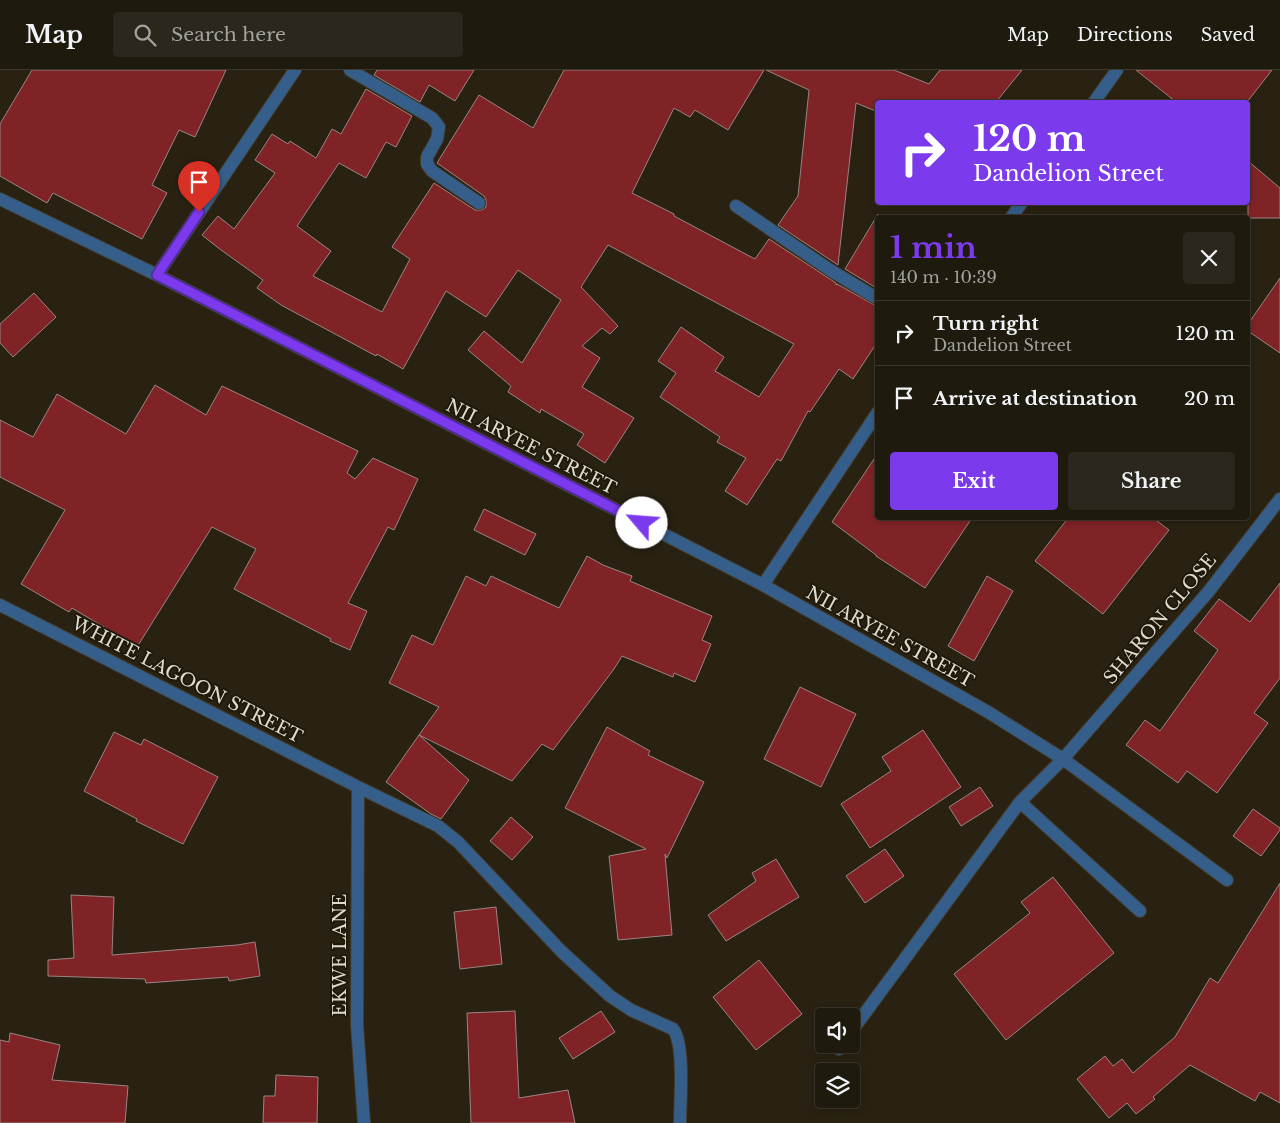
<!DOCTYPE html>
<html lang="en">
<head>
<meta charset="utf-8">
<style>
  body { margin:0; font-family:"Libre Baskerville",serif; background:#2c271c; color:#f1f3f6; height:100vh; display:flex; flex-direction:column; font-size:19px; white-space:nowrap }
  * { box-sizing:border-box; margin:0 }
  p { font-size:16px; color:#a1a19e }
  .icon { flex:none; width:28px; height:28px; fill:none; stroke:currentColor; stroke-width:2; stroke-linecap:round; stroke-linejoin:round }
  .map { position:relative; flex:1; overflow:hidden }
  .details { position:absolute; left:875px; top:145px; width:375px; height:305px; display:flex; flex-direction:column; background:#1f1a0e; border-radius:5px; box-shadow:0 2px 8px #0003,0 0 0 1px #3c382e }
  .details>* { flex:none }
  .guide { position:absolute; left:875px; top:30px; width:375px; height:105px; border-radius:5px; box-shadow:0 2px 8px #0003,0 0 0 1px #3c382e; background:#7c3aed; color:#fff; overflow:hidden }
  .controls { position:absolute; left:815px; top:938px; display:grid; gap:10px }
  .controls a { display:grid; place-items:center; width:45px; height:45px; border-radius:5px; background:#1f1a0e; box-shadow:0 2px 8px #0003,0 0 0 1px #3c382e; font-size:25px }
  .pin { position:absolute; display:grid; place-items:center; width:42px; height:42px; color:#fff; margin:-51px -21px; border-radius:50% 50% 50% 0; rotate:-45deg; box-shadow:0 0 5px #0007 }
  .pin .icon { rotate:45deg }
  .me { position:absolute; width:55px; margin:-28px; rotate:297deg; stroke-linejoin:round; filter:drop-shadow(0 0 4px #0008) }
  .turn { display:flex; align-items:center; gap:18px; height:105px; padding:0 15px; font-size:22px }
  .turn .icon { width:65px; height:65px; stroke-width:2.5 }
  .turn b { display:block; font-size:35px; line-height:42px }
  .round { display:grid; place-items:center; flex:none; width:52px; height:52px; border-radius:5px; background:#2c271c }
  .headline { display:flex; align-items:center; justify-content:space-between; height:85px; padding:0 15px }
  h1 { font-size:30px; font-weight:700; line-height:38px; color:#7c3aed }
  .action { display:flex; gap:10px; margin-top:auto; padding:10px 15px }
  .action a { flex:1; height:58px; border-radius:5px; background:#7c3aed; color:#fff; font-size:20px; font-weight:700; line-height:58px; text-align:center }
  .action a+a { background:#2c271c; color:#f1f3f6 }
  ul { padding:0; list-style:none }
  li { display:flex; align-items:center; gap:15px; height:65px; padding:0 15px; border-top:1px solid #3c382e }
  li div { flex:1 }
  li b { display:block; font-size:19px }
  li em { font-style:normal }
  header { display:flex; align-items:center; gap:30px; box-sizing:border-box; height:70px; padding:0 25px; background:#1f1a0e; border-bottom:1px solid #3c382e }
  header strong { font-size:24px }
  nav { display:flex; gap:28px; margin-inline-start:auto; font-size:18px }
  .search { width:350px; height:45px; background:#2c271c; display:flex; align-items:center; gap:12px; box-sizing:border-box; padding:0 18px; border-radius:5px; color:#a1a19e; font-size:19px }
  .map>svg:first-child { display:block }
</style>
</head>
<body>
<header>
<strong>Map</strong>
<div class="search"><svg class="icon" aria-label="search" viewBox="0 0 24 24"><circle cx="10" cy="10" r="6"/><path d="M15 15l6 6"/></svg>Search here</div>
<nav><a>Map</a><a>Directions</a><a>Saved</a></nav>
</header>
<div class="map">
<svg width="1280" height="1053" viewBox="0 0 1280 1053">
  <rect width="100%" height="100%" fill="#292212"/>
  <path fill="#7f2326" stroke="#9b8482" d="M 32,0 L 226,0 L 195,67 L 179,60 L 152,115 L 167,123 L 142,169 L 53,123 L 47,133 L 0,106 L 0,54 Z
    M 377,0 L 474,0 L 455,31 L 429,15 L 420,32 L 374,5 Z
    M 564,0 L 764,0 L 728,60 L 695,40 L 690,47 L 674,38 L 632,123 L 674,144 L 674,146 L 755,189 L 769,169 L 836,213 L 836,215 L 837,214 L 878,237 L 878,271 L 853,309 L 839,299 L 810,342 L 808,341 L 781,391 L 777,389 L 747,435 L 725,421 L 746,388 L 717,372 L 720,367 L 660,327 L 676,303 L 658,291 L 681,257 L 724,287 L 715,301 L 759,327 L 794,274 L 608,175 L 581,217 L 618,256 L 610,264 L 602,258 L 582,276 L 600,288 L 582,317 L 634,348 L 605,393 L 577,375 L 584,364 L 541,339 L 540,343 L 508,322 L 511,316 L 468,280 L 484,261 L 522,293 L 561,230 L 518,200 L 486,247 L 446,221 L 403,299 L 377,284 L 376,286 L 281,235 L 257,218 L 263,210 L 221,180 L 202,165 L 218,146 L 234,159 L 275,103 L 255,90 L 272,64 L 288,74 L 290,71 L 316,88 L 332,59 L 341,64 L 366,19 L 412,46 L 396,77 L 386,72 L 366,108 L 339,93 L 297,156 L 331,181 L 313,206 L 382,242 L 410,189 L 392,177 L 434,113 L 475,140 L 482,140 L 486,137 L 486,130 L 484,126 L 437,93 L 479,25 L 533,58 Z
    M 766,0 L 894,0 L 929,14 L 940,0 L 1022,0 L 996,32 L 878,32 L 878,42 L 856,33 L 838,195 L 778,155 L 798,126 L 809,20 Z
    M 1136,0 L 1272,0 L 1247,32 L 1176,32 Z
    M 1248,91 L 1280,118 L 1280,148 L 1248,148 Z
    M 878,144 L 878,219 L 845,199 Z
    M 1280,208 L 1280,283 L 1248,261 L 1248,254 Z
    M 34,223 L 56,247 L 13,287 L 0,273 L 0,254 Z
    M 155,315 L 206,345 L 222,316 L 358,381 L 347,403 L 355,409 L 373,388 L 418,409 L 394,460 L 388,457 L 348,533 L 367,541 L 350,580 L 330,571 L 331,569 L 234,519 L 256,479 L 212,457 L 137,577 L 72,538 L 69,542 L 21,514 L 65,440 L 0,407 L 0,350 L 33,367 L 57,324 L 126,364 Z
    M 878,383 L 878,448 L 972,448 L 925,518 L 876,486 L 876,485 L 832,452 Z
    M 484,439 L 536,464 L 525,485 L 474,460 Z
    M 1068,448 L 1153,448 L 1169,460 L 1103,544 L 1035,491 Z
    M 587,486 L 603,495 L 632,506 L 630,511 L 712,546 L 702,570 L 711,574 L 695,612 L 674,603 L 673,607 L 622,586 L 614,599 L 553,680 L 542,674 L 512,711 L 419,665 L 439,637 L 389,613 L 412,565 L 433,575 L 466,506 L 486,516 L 491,506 L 559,538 Z
    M 987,506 L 1013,521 L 974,591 L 948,576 Z
    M 1280,513 L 1280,608 L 1254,643 L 1268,653 L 1217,723 L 1187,701 L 1178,713 L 1126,675 L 1145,650 L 1160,661 L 1218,580 L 1194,561 L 1219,529 L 1250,552 Z
    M 800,617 L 856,644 L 821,717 L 764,689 Z
    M 607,657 L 650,681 L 648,685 L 704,712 L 667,788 L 665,784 L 672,865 L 618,870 L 609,786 L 646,779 L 565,738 Z
    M 923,660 L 961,717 L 870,778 L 841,734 L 891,701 L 882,687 Z
    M 114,662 L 141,675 L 144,669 L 218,707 L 183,774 L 136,751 L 137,749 L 84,721 Z
    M 419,665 L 469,710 L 441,749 L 431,744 L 386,712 Z
    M 980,717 L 993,736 L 961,756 L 949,737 Z
    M 1253,739 L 1280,758 L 1280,760 L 1261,786 L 1233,766 Z
    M 511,747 L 533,767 L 512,790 L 490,771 Z
    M 885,779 L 904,806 L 865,833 L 846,806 Z
    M 776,789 L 799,827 L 726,871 L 708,845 L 756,811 L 752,803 Z
    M 1053,807 L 1114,883 L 1006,970 L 954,904 L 1030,843 L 1021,832 Z
    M 1280,813 L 1280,1033 L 1260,1022 L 1255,1031 L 1190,995 L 1153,1027 L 1155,1029 L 1136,1044 L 1127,1033 L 1109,1048 L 1077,1009 L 1105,986 L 1113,996 L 1122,989 L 1133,1003 L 1175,967 L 1210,908 L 1218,913 Z
    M 71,825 L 114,827 L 112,885 L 237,875 L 255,872 L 260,906 L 229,911 L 228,907 L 146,913 L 145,909 L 48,906 L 48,890 L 74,888 Z
    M 496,837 L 502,894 L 460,899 L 454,842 Z
    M 759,890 L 802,944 L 756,980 L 713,927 Z
    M 515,941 L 519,1028 L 568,1020 L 575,1053 L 471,1053 L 467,943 Z
    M 601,941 L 615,962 L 573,989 L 559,968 Z
    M 10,963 L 60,975 L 52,1010 L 128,1016 L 125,1053 L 0,1053 L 0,970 L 9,972 Z
    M 276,1005 L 318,1007 L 317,1053 L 263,1053 L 264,1026 L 275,1026 Z"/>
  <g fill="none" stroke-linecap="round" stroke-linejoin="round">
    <g stroke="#423c2d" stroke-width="14">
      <path id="minor" d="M 350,0 L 432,48 L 439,57 L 437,69 L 427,87 L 427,94 L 432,101 L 479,133
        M 1094,32 L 1117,0
        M 0,129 L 157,205 L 763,515 L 988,642 L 1063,689 L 1227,810
        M 736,136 L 830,200 L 878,229
        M 1011,148 L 1022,132
        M 157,205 L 295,0
        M 763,515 L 878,342
        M 0,535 L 358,717 L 438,756 L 458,772 L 561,881 L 610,926 L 631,940 L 673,959 C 685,974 680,1032 680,1053
        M 358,717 L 357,955 L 364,1053
        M 1020,732 L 1140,841
        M 851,962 L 1020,732 L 1063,689 L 1209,521 L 1280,429
        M 839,979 L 843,974"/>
    </g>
    <use href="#minor" stroke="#355f8a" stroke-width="12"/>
  </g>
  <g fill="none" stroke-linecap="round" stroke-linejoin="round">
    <g stroke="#51269a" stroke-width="12">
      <path id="route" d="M 199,142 L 157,205 L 642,453"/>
    </g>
    <use href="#route" stroke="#7c3aed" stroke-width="9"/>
  </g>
  <g text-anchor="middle" stroke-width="4" stroke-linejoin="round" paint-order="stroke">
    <g font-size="18" fill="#dedad0" stroke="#1f1909">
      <text transform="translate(531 377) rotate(27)" y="6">NII ARYEE STREET</text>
      <text transform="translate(1160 549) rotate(-50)" y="6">SHARON CLOSE</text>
      <text transform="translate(890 567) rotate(29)" y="6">NII ARYEE STREET</text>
      <text transform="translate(187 610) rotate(27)" y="6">WHITE LAGOON STREET</text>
      <text transform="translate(340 885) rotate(-90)" y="6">EKWE LANE</text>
    </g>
  </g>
</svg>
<div class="controls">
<a><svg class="icon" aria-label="sound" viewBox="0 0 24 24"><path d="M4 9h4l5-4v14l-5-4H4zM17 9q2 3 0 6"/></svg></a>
<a><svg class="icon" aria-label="layers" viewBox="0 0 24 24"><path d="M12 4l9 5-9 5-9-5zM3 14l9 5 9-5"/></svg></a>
</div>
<div class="pin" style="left:199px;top:142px;background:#d93025"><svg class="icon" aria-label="arrive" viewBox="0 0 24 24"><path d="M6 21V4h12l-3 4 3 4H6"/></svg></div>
<svg class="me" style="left:642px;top:453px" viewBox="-20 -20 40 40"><circle r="19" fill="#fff"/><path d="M0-13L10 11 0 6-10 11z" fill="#7c3aed"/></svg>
<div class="guide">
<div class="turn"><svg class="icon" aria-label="right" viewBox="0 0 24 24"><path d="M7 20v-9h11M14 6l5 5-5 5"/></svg><div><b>120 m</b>Dandelion Street</div></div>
</div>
<section class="details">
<div class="headline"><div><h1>1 min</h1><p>140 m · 10:39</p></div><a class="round"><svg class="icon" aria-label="close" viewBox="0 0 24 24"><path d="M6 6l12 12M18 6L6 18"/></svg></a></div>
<ul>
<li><svg class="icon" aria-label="right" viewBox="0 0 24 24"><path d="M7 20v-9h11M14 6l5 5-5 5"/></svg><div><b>Turn right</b><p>Dandelion Street</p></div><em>120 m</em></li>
<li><svg class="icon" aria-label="arrive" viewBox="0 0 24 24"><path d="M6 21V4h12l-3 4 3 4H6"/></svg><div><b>Arrive at destination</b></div><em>20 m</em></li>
</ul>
<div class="action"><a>Exit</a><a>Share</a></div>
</section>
</div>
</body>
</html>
